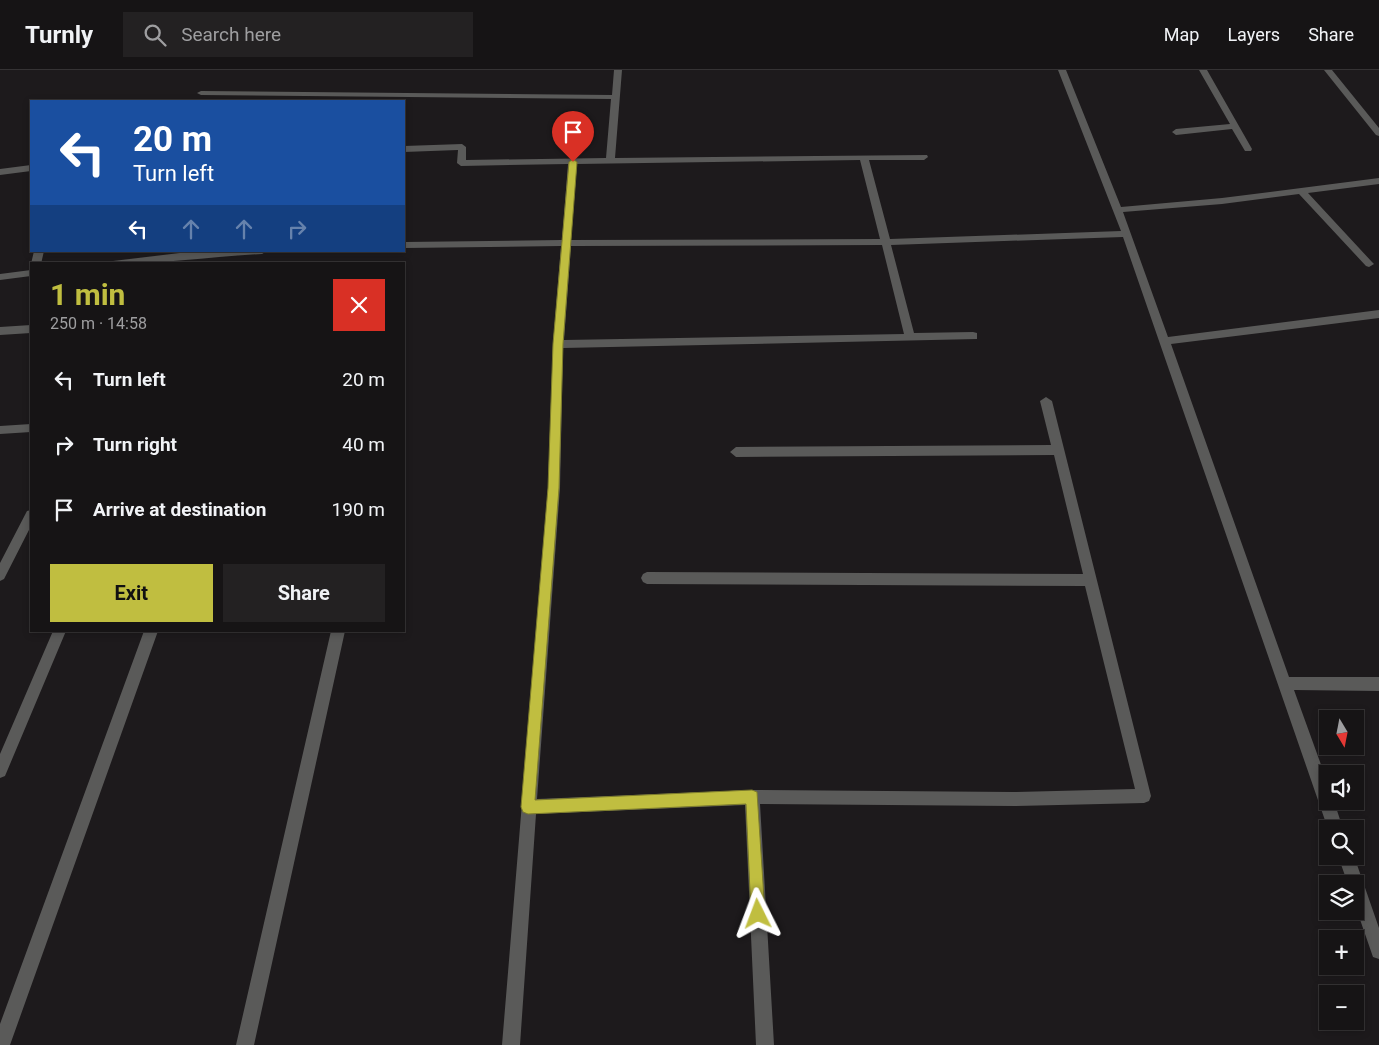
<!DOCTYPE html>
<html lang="en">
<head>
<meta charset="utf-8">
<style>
  body { margin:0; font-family:Roboto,sans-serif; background:#232122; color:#f1f3f6; height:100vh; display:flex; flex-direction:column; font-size:19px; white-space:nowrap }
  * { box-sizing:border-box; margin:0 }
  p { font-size:16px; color:#9e9ea0 }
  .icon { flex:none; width:28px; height:28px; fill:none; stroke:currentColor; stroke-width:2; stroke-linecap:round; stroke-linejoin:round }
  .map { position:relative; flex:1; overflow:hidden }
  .side { position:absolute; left:30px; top:192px; width:375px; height:370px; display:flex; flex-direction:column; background:#161415; border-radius:0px; box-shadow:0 2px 8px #0003,0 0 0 1px #353334 }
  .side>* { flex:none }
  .banner { position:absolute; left:30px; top:30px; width:375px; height:152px; border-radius:0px; box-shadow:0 2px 8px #0003,0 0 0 1px #353334; background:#1a4fa0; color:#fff; overflow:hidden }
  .needle { width:32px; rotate:170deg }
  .controls { position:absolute; left:1319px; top:640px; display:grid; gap:10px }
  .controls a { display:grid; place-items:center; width:45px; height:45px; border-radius:0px; background:#161415; box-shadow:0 2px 8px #0003,0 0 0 1px #353334; font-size:25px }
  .pin { position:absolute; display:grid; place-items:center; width:42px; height:42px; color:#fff; margin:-51px -21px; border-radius:50% 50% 50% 0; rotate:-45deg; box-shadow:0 0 5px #0007 }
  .pin .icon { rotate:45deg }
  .me { position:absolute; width:55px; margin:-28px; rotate:357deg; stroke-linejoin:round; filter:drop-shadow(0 0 4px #0008) }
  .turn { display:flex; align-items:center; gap:18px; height:105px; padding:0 20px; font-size:22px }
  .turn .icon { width:65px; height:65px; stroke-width:2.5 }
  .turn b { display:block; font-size:35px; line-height:42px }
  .lanes { display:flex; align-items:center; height:48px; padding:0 20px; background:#0003; justify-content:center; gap:25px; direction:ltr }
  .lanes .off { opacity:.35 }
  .round { display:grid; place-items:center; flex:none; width:52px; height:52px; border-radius:0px; background:#232122 }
  .summary { display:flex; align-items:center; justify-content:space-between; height:85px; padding:0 20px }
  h1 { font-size:30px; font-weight:700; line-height:38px; color:#c0be40 }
  .action { display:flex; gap:10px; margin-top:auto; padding:10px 20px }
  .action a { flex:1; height:58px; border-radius:0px; background:#c0be40; color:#111; font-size:20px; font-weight:700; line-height:58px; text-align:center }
  .action a+a { background:#232122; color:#f1f3f6 }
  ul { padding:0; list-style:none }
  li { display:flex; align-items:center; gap:15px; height:65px; padding:0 20px }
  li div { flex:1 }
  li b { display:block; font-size:19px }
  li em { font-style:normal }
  header { display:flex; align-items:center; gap:30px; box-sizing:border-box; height:70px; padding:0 25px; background:#161415; border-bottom:1px solid #353334 }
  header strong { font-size:24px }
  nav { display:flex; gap:28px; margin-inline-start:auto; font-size:18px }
  .search { width:350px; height:45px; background:#232122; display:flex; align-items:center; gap:12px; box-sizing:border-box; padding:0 18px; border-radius:0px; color:#9e9ea0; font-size:19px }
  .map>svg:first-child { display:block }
</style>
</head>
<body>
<header>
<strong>Turnly</strong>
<div class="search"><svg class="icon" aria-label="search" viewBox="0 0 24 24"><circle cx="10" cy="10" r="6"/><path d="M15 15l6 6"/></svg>Search here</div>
<nav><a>Map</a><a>Layers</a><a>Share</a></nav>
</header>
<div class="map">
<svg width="1379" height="975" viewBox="0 0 1379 975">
  <rect width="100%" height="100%" fill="#1d1a1c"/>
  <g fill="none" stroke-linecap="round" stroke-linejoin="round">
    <path fill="#5a5a59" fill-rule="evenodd" d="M 614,0 L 622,0 L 615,88 L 927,85 L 928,87 L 924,90 L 869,90 L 890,169 L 1121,161 L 1058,0 L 1066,0 L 1121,137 L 1222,128 L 1379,108 L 1379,114 L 1308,123 L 1372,192 L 1374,194 L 1369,197 L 1366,196 L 1299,124 L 1222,134 L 1123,142 L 1168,267 L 1379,240 L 1379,248 L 1171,274 L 1289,607 L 1379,607 L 1379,621 L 1294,620 L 1328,714 L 1328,731 L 1334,731 L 1343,759 L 1328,759 L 1123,167 L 891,175 L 914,263 L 973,262 L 977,263 L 977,269 L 563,278 L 560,418 L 537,729 L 752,720 L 1013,722 L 1135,719 L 1085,516 L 647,514 L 643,512 L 641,508 L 643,504 L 647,502 L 1083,504 L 1054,385 L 736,387 L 730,382 L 736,377 L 1051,375 L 1040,331 L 1046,327 L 1052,331 L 1151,726 L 1149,731 L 1144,733 L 1013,736 L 760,734 L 774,975 L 756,975 L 745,735 L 536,744 L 520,975 L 502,975 L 548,418 L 553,274 L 561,176 L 404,178 L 404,172 L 562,170 L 568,94 L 461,96 L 457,93 L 458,80 L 404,82 L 404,76 L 462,74 L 466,77 L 466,90 L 606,88 L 611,29 L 201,25 L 197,23 L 201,21 L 612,25 ZM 860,90 L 880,169 L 571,170 L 577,94 ZM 882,175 L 904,264 L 564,270 L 571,176 Z
      M 1199,0 L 1207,0 L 1252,79 L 1251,81 L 1245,81 L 1232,59 L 1176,65 L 1172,62 L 1176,59 L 1230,54 Z
      M 1324,0 L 1332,0 L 1379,58 L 1379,66 L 1376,65 Z
      M 31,95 L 31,101 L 0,105 L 0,99 Z
      M 34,181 L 44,181 L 41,194 L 31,194 Z
      M 267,181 L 262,184 C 211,187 160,194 108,194 L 113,191 L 188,182 Z
      M 31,200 L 31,206 L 0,210 L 0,204 Z
      M 31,255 L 31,263 L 0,265 L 0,257 Z
      M 31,354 L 31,362 L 0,364 L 0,356 Z
      M 31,440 L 31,456 L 4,509 L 0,511 L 0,493 L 27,441 Z
      M 53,561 L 66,561 L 5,706 L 0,708 L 0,684 Z
      M 144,561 L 158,561 L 10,975 L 0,975 L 0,954 Z
      M 331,561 L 345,561 L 254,975 L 236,975 Z
      M 1338,786 L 1354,786 L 1379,858 L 1379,889 L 1373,887 L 1355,835 L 1355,814 L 1348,814 Z"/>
  </g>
  <path fill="#c0be40" stroke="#7d7c2a" d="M 573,89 L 577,92 L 563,274 L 559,418 L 535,730 L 752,720 L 757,722 L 765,844 L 763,849 L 758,851 L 753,849 L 751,844 L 746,734 L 528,744 L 523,742 L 521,737 L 548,418 L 553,274 L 569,92 Z"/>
</svg>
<div class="controls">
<a><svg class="needle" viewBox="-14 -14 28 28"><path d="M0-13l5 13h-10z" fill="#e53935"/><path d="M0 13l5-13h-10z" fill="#9e9ea0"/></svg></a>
<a><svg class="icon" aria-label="sound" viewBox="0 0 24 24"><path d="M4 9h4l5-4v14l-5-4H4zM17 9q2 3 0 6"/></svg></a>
<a><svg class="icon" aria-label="search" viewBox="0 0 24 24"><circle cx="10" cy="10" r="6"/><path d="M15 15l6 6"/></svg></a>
<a><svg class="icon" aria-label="layers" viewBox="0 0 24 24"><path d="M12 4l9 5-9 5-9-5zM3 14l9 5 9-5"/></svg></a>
<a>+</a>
<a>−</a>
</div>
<div class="pin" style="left:573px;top:92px;background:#d93025"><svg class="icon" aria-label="arrive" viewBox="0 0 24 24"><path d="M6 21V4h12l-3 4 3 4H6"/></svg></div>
<svg class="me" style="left:758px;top:844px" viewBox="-20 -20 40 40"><path d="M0-17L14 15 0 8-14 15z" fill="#c0be40" stroke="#fff" stroke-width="4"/></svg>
<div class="banner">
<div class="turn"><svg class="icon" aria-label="left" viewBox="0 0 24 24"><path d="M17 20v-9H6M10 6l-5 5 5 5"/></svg><div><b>20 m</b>Turn left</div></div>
<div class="lanes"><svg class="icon" aria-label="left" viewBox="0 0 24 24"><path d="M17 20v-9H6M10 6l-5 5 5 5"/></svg><svg class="icon off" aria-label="ahead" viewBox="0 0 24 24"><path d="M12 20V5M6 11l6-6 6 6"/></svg><svg class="icon off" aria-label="ahead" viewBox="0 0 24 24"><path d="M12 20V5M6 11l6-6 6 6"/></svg><svg class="icon off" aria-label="right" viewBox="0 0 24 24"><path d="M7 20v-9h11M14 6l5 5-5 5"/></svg></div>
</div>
<section class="side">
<div class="summary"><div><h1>1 min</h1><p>250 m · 14:58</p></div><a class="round" style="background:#d93025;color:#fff"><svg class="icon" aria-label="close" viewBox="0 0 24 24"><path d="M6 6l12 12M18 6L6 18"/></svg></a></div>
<ul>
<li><svg class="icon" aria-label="left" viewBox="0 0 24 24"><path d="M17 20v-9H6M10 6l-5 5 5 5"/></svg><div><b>Turn left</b></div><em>20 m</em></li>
<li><svg class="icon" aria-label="right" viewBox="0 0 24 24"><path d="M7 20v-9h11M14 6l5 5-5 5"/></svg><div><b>Turn right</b></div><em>40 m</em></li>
<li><svg class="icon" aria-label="arrive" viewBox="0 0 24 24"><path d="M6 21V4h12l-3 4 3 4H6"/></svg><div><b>Arrive at destination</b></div><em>190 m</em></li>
</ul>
<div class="action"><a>Exit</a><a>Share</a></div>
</section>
</div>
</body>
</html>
